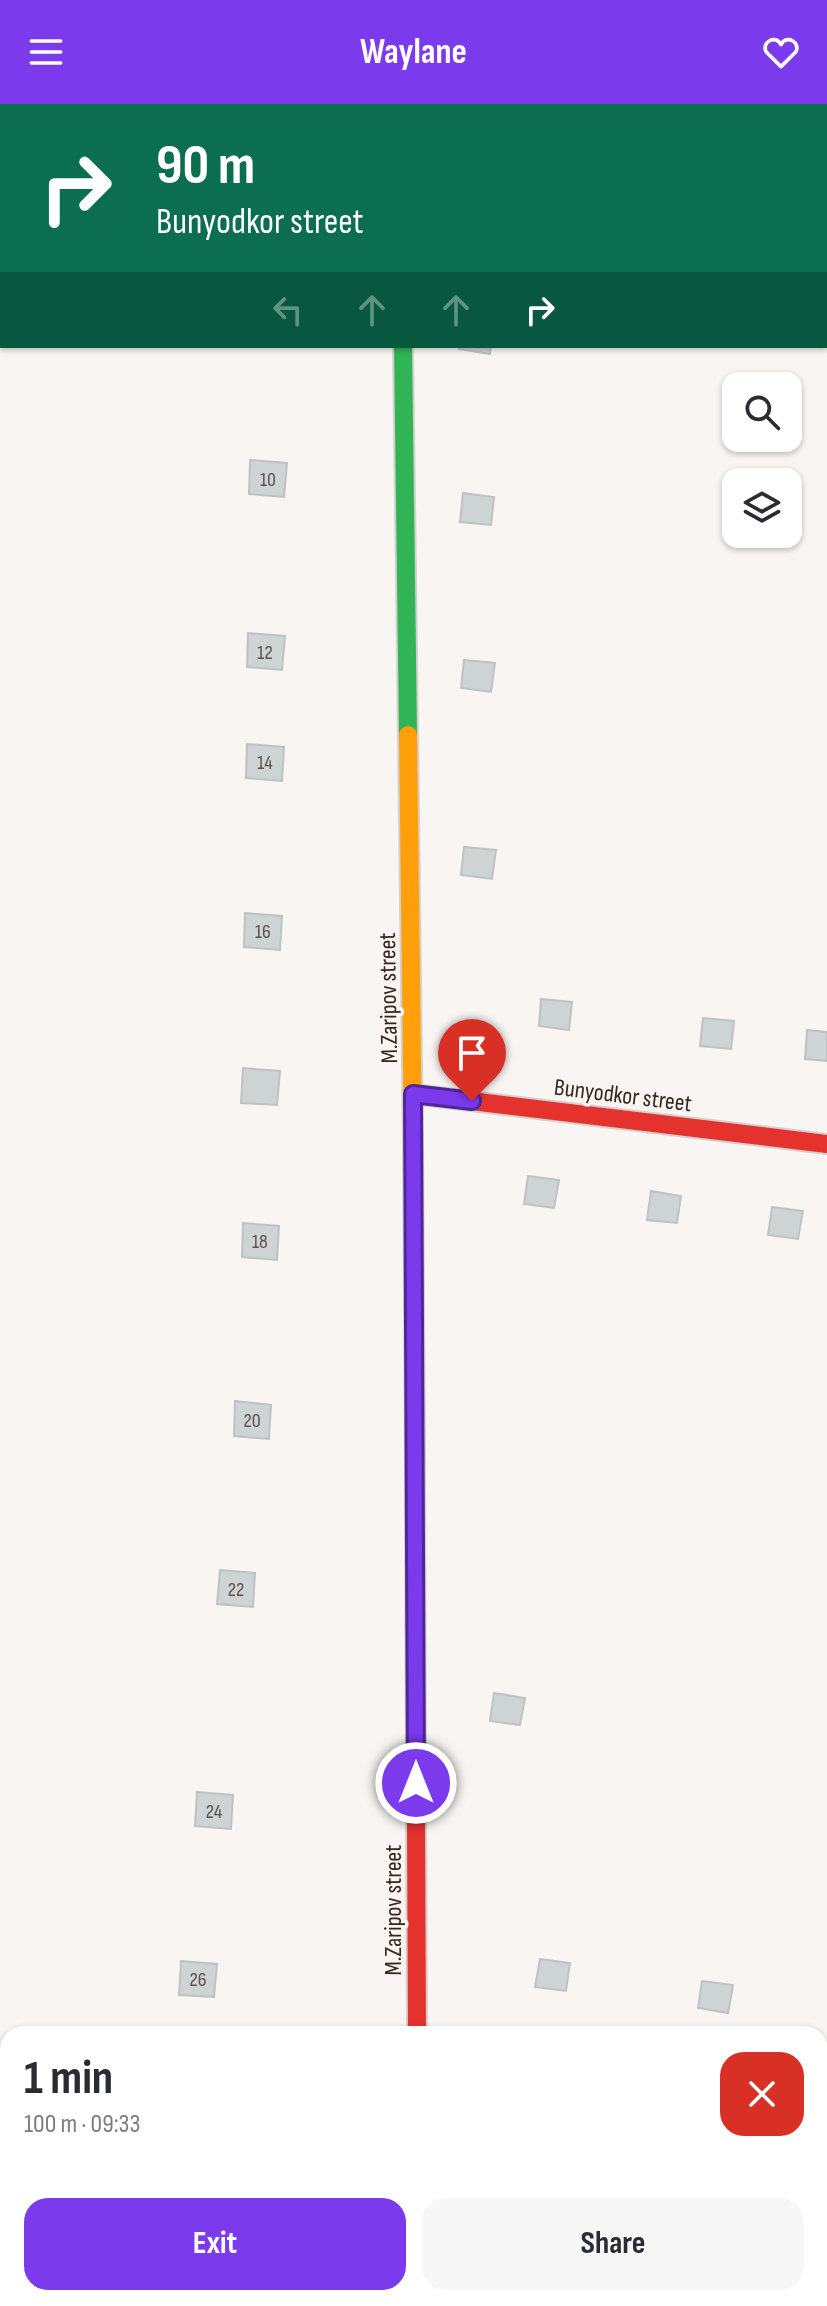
<!DOCTYPE html>
<html lang="en">
<head>
<meta charset="utf-8">
<style>
  body { margin:0; font-family:"Sofia Sans Condensed",sans-serif; background:#f7f7f7; color:#2b2b33; height:100vh; display:flex; flex-direction:column; font-size:30px; white-space:nowrap }
  * { box-sizing:border-box; margin:0 }
  p { font-size:26px; color:#7c7c81 }
  .icon { flex:none; width:44px; height:44px; fill:none; stroke:currentColor; stroke-width:2; stroke-linecap:round; stroke-linejoin:round }
  .map { position:relative; flex:1; overflow:hidden }
  .details { position:absolute; left:0px; top:1922px; width:828px; height:280px; display:flex; flex-direction:column; background:#fff; border-radius:24px 24px 0 0; box-shadow:0 2px 6px #0004 }
  .details>* { flex:none }
  .hud { position:absolute; left:0px; top:0px; width:828px; height:244px; box-shadow:0 2px 6px #0004; background:#0b6e4f; color:#fff; overflow:hidden }
  .buttons { position:absolute; left:722px; top:268px; display:grid; gap:16px }
  .buttons a { display:grid; place-items:center; width:80px; height:80px; border-radius:16px; background:#fff; box-shadow:0 2px 6px #0004; font-size:40px }
  .pin { position:absolute; display:grid; place-items:center; width:68px; height:68px; color:#fff; margin:-82px -34px; border-radius:50% 50% 50% 0; rotate:-45deg; box-shadow:0 0 8px #0007 }
  .pin .icon { rotate:45deg }
  .me { position:absolute; width:88px; margin:-44px; rotate:0deg; stroke-linejoin:round; filter:drop-shadow(0 0 6px #0008) }
  .turn { display:flex; align-items:center; gap:28px; height:168px; padding:0 24px; font-size:36px }
  .turn .icon { width:104px; height:104px; stroke-width:2.5 }
  .turn b { display:block; font-size:56px; line-height:68px }
  .lanes { display:flex; align-items:center; height:76px; padding:0 24px; background:#0003; justify-content:center; gap:40px; direction:ltr }
  .lanes .off { opacity:.35 }
  .round { display:grid; place-items:center; flex:none; width:84px; height:84px; border-radius:24px; background:#f7f7f7 }
  .overview { display:flex; align-items:center; justify-content:space-between; height:136px; padding:0 24px }
  h1 { font-size:48px; font-weight:700; line-height:60px }
  .cta { display:flex; gap:16px; margin-top:auto; padding:16px 24px }
  .cta a { flex:1; height:92px; border-radius:24px; background:#7c3aed; color:#fff; font-size:32px; font-weight:700; line-height:92px; text-align:center }
  .cta a+a { background:#f7f7f7; color:#2b2b33 }
  header { display:flex; justify-content:space-between; align-items:center; height:104px; padding:0 24px; background:#7c3aed; color:#fff; font-size:36px; font-weight:700 }
  .map>svg:first-child { display:block }
</style>
</head>
<body>
<header><svg class="icon" aria-label="menu" viewBox="0 0 24 24"><path d="M4 6h16M4 12h16M4 18h16"/></svg>Waylane<svg class="icon" aria-label="heart" viewBox="0 0 24 24"><path d="M12 20l-8-8c-3-5 5-10 8-4 3-6 11-1 8 4z"/></svg></header>
<div class="map">
<svg width="827" height="2202" viewBox="0 0 827 2202">
  <rect width="100%" height="100%" fill="#f9f5f3"/>
  <path fill="#ced3d4" stroke="#bdc3c4" stroke-width="2" d="M 460,242 L 491,242 L 490,250 L 459,245 Z
    M 250,356 L 287,359 L 284,393 L 249,390 Z
    M 463,389 L 494,393 L 491,421 L 460,418 Z
    M 248,529 L 285,532 L 282,566 L 247,563 Z
    M 464,556 L 495,559 L 491,588 L 461,584 Z
    M 247,640 L 284,643 L 282,677 L 246,674 Z
    M 464,743 L 496,746 L 492,775 L 461,771 Z
    M 245,809 L 282,812 L 280,846 L 244,843 Z
    M 541,895 L 572,898 L 569,926 L 539,922 Z
    M 703,914 L 734,917 L 731,945 L 700,942 Z
    M 807,926 L 827,928 L 827,957 L 805,955 Z
    M 243,964 L 280,967 L 277,1001 L 241,999 Z
    M 528,1072 L 559,1076 L 554,1104 L 524,1100 Z
    M 651,1087 L 681,1092 L 677,1119 L 647,1116 Z
    M 772,1103 L 803,1107 L 798,1135 L 768,1131 Z
    M 243,1119 L 279,1122 L 277,1156 L 242,1153 Z
    M 235,1297 L 271,1301 L 269,1335 L 234,1332 Z
    M 220,1466 L 255,1469 L 253,1503 L 217,1500 Z
    M 494,1589 L 525,1594 L 520,1621 L 490,1617 Z
    M 197,1688 L 233,1691 L 231,1725 L 195,1722 Z
    M 540,1855 L 570,1859 L 566,1887 L 535,1883 Z
    M 181,1857 L 217,1860 L 214,1893 L 179,1891 Z
    M 702,1877 L 733,1881 L 728,1909 L 698,1904 Z
    M 820,2072 L 827,2073 L 827,2101 L 820,2100 Z"/>
  <g fill="none" stroke-linecap="round" stroke-linejoin="round">
    <g stroke="#d4d0ce" stroke-width="48">
      <path id="street" d="M 826,91 L 827,91
        M 820,2012 L 827,2013"/>
    </g>
    <g stroke="#d4d0ce" stroke-width="22">
      <path id="fast" d="M 403,242 L 408,631"/>
    </g>
    <g stroke="#d4d0ce" stroke-width="22">
      <path id="slow" d="M 399,0 L 399,2
        M 408,631 L 413,1043
        M 415,1347 L 416,1717
        M 339,2202 L 341,2194"/>
    </g>
    <g stroke="#d4d0ce" stroke-width="22">
      <path id="jam" d="M 413,990 L 827,1040
        M 413,1043 L 415,1347
        M 416,1717 L 417,1930"/>
    </g>
    <use href="#street" stroke="#bfb9b6" stroke-width="44"/>
    <use href="#fast" stroke="#30b455" stroke-width="18"/>
    <use href="#slow" stroke="#ff9f0a" stroke-width="18"/>
    <use href="#jam" stroke="#e5322d" stroke-width="18"/>
  </g>
  <g fill="none" stroke-linecap="round" stroke-linejoin="round">
    <g stroke="#51269a" stroke-width="20">
      <path id="route" d="M 416,1679 L 413,990 L 472,997"/>
    </g>
    <use href="#route" stroke="#7c3aed" stroke-width="14"/>
  </g>
  <g text-anchor="middle" stroke-width="7" stroke-linejoin="round" paint-order="stroke">
    <g font-size="20" fill="#59514c">
      <text x="268" y="382">10</text>
      <text x="265" y="555">12</text>
      <text x="265" y="665">14</text>
      <text x="263" y="834">16</text>
      <text x="260" y="1144">18</text>
      <text x="252" y="1323">20</text>
      <text x="236" y="1492">22</text>
      <text x="214" y="1714">24</text>
      <text x="198" y="1882">26</text>
    </g>
    <g font-size="24" fill="#32261f" stroke="#fbf4f1">
      <text transform="translate(388 894) rotate(-91)" y="8">M.Zaripov street</text>
      <text transform="translate(623 991) rotate(7)" y="8">Bunyodkor street</text>
      <text transform="translate(393 1806) rotate(-90)" y="8">M.Zaripov street</text>
    </g>
  </g>
</svg>
<div class="buttons">
<a><svg class="icon" aria-label="search" viewBox="0 0 24 24"><circle cx="10" cy="10" r="6"/><path d="M15 15l6 6"/></svg></a>
<a><svg class="icon" aria-label="layers" viewBox="0 0 24 24"><path d="M12 4l9 5-9 5-9-5zM3 14l9 5 9-5"/></svg></a>
</div>
<div class="pin" style="left:472px;top:997px;background:#d93025"><svg class="icon" aria-label="arrive" viewBox="0 0 24 24"><path d="M6 21V4h12l-3 4 3 4H6"/></svg></div>
<svg class="me" style="left:416px;top:1679px" viewBox="-20 -20 40 40"><circle r="17" fill="#7c3aed" stroke="#fff" stroke-width="3"/><path d="M0-11L8 9 0 5-8 9z" fill="#fff"/></svg>
<div class="hud">
<div class="turn"><svg class="icon" aria-label="right" viewBox="0 0 24 24"><path d="M7 20v-9h11M14 6l5 5-5 5"/></svg><div><b>90 m</b>Bunyodkor street</div></div>
<div class="lanes"><svg class="icon off" aria-label="left" viewBox="0 0 24 24"><path d="M17 20v-9H6M10 6l-5 5 5 5"/></svg><svg class="icon off" aria-label="ahead" viewBox="0 0 24 24"><path d="M12 20V5M6 11l6-6 6 6"/></svg><svg class="icon off" aria-label="ahead" viewBox="0 0 24 24"><path d="M12 20V5M6 11l6-6 6 6"/></svg><svg class="icon" aria-label="right" viewBox="0 0 24 24"><path d="M7 20v-9h11M14 6l5 5-5 5"/></svg></div>
</div>
<section class="details">
<div class="overview"><div><h1>1 min</h1><p>100 m · 09:33</p></div><a class="round" style="background:#d93025;color:#fff"><svg class="icon" aria-label="close" viewBox="0 0 24 24"><path d="M6 6l12 12M18 6L6 18"/></svg></a></div>
<div class="cta"><a>Exit</a><a>Share</a></div>
</section>
</div>
</body>
</html>
